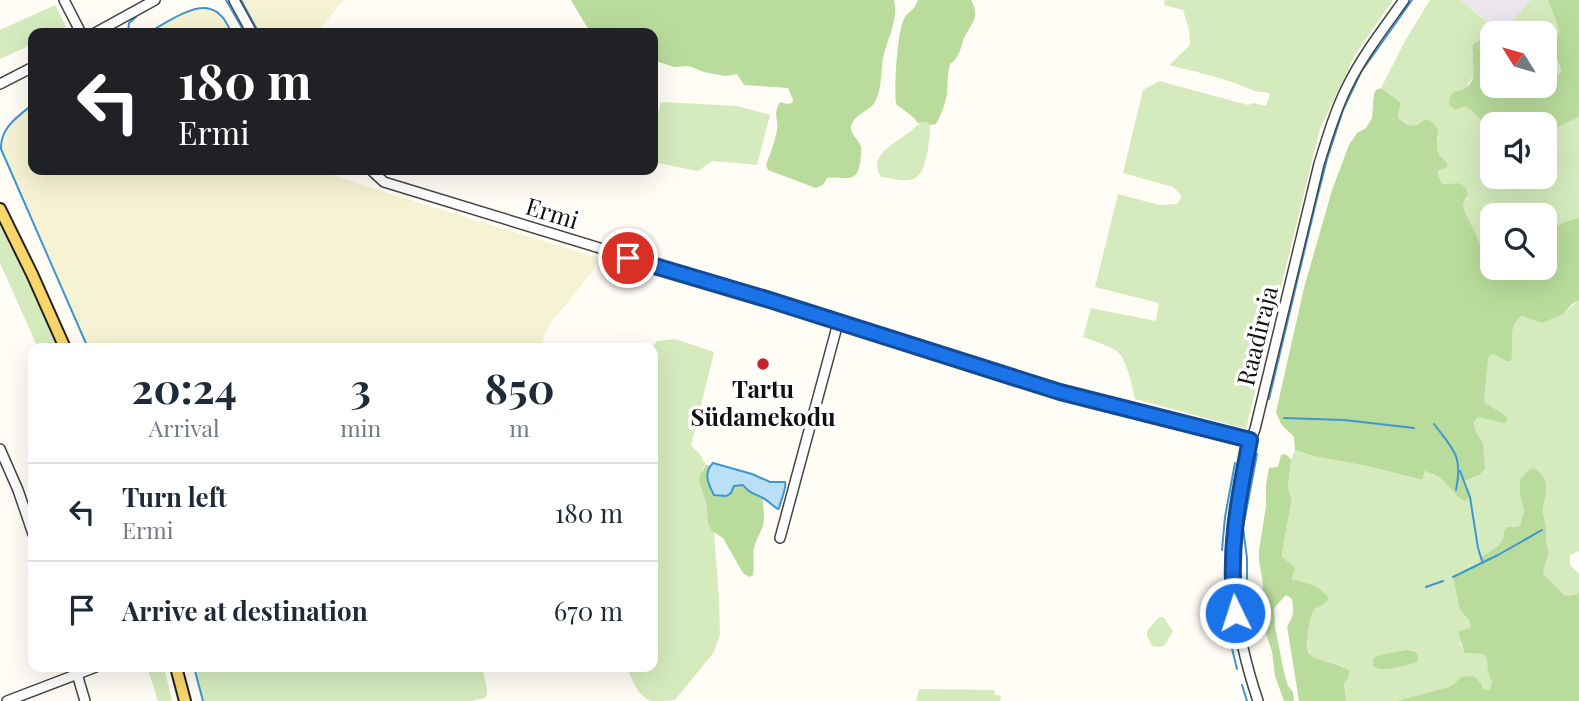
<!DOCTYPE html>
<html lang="en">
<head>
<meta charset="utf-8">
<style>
  body { margin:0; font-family:"Playfair Display",serif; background:#f6f6f7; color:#1f2937; height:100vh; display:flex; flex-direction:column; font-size:26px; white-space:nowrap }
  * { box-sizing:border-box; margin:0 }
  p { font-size:23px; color:#747a83 }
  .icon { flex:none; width:38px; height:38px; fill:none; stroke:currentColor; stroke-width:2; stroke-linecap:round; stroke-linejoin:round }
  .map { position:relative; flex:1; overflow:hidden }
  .panel { position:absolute; left:28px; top:343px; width:630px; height:329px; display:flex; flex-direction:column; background:#fff; border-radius:14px; box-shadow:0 7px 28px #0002 }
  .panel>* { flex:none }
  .guide { position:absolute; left:28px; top:28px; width:630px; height:147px; border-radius:14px; box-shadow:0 7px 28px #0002; background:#202124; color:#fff; overflow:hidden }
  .needle { width:46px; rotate:307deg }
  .fabs { position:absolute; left:1480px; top:21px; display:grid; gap:14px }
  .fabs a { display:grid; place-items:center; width:77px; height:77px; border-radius:14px; background:#fff; box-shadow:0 7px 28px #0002; font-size:35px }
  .pin { position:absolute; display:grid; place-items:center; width:60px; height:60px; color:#fff; margin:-30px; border:4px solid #fff; border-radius:50%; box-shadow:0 2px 7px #0007 }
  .me { position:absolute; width:77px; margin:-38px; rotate:356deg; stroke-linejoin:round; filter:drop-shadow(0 0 5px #0008) }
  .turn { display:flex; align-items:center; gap:24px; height:147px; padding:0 35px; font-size:32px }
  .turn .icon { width:91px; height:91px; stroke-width:2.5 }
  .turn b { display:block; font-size:49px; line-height:60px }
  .eta { display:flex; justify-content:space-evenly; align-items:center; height:119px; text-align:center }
  .eta b { font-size:42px; font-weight:700; line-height:49px }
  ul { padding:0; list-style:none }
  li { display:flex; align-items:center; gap:21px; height:98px; padding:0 35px; border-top:2px solid #e0e1e3 }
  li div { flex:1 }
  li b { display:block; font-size:26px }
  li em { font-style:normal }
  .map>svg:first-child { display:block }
</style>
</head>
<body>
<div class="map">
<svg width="1579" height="701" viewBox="0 0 1579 701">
  <rect width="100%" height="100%" fill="#fffdf5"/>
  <path fill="#eee6ef" d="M 1460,0 L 1530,0 L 1503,33 Z"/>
  <path fill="#f6f3d4" d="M 241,0 L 343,0 L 317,33 L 259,33 Z
    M 205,8 L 217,12 L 222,17 L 232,33 L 148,33 L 187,12 Z
    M 33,104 L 33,170 L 318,170 L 381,191 L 595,257 L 596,264 L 592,272 L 550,324 L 543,337 L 544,344 L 547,348 L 88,348 L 1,149 L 1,143 L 5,130 Z"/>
  <path fill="#d5ebbd" d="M 1165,0 L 1393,0 L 1355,55 L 1320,129 L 1246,429 L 1135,399 C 1133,389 1127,363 1120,354 C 1114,347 1093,341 1083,337 L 1091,308 L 1156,321 L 1159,303 L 1095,287 L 1118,194 L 1159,205 L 1177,204 L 1182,196 L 1173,187 L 1123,173 L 1143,90 L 1159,81 L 1248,105 L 1253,103 L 1266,106 L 1270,94 C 1265,91 1261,93 1255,91 C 1227,79 1198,72 1169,65 L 1190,45 L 1189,29 L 1183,10 L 1164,5 Z
    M 1430,0 L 1460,0 L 1501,33 L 1493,33 L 1493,43 L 1491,40 L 1472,53 C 1477,70 1475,76 1464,90 L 1465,106 L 1472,109 L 1480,121 L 1494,121 L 1503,124 L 1493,124 L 1493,177 L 1545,177 L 1545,134 L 1579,117 L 1579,218 C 1564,220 1554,228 1545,240 L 1545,215 L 1493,215 L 1492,250 L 1488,250 L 1481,245 L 1464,210 L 1463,204 L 1467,198 L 1448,185 L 1441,184 L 1437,176 L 1440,169 L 1446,167 C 1445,160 1442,160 1439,155 C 1435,150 1438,141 1439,136 L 1422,123 L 1416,127 L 1409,125 L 1398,118 L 1398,113 L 1401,106 L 1400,102 L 1381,88 L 1405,41 Z
    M 1530,0 L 1549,0 L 1548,3 L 1555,18 L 1559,32 L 1552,42 C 1552,54 1559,61 1561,72 L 1549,83 L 1545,83 L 1545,33 L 1503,33 Z
    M 55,5 L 66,27 L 54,33 L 33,33 L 33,44 L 0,59 L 0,30 Z
    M 661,102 L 737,106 L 770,115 L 757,165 L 712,161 L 698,171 L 653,162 L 653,132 Z
    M 926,122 L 930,125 C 930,135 929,144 927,154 C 921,186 909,182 881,177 C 867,157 893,144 907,134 C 914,129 917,123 926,122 Z
    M 0,222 L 33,289 L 58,348 L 38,348 L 0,263 Z
    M 1579,300 L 1579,551 L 1570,555 L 1570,565 L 1579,574 L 1579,591 L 1577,594 L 1565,596 L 1555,588 L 1544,575 L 1542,571 L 1549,552 L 1544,541 L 1546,530 L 1543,519 L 1543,505 L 1547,489 L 1545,480 L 1520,495 L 1524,510 L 1520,526 L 1512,526 L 1501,545 L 1481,557 L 1483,562 L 1460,610 L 1469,620 L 1471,627 L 1460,643 L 1464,653 L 1483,654 L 1488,658 L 1488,672 L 1492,682 L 1490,689 L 1487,690 L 1483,688 L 1482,684 L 1474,676 L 1449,687 L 1396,701 L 1346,701 L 1344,684 L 1349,676 L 1343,666 L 1318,660 L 1310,654 L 1307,648 L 1310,616 L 1313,609 L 1324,604 L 1304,582 L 1292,579 L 1295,567 L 1282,557 L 1282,552 L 1292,500 L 1288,488 L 1291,460 L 1295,450 L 1313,456 L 1367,466 L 1421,480 L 1425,471 C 1432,474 1440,478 1446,484 C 1453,490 1455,496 1464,501 L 1464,481 L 1479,475 L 1483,443 L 1475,430 L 1474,424 L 1478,417 L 1502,423 L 1484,402 L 1488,360 L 1490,355 L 1494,354 L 1506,361 L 1512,356 C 1512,341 1509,326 1522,316 C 1533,321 1549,319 1561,314 C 1568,311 1572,304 1579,300 Z
    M 675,339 L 714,352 L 691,446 L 699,453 L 706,465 L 703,468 L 700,485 L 706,502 L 708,523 L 714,533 L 719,598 L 720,634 L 714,652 L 675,700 C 669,701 658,701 651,701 C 638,697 631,678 627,667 L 653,667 L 653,348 L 651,348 L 657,341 Z
    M 1159,617 L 1163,617 L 1173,631 L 1165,645 L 1161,647 L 1152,646 L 1147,636 L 1147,631 Z
    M 147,667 L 164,667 L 172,701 L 158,701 Z
    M 194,667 L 483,667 C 483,677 488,686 487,695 L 485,698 L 471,701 L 203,701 Z
    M 919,689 L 995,690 L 994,694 L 1001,696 L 1000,701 L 916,701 Z"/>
  <path fill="#b9dc9c" d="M 571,0 L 894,0 C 899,19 887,39 883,58 C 881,72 882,86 876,100 C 871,112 853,113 851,128 C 851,135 859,140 861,147 C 862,152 860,168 857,173 C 852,182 836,176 827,178 L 823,185 L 816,188 L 768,170 L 766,165 C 770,154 775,142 777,130 C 779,118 772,115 780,102 L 787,104 L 792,103 L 793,100 L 788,88 L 744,85 L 737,74 L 725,76 L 704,72 L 689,66 L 674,67 L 653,60 L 653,33 L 593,33 L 587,27 Z
    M 918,0 L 971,0 C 981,18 971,23 964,38 C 960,49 960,57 950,64 C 947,74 948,84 947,94 C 945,105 941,114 936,124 L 930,125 L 926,122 L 918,123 C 913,115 904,111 896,104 C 894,89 897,29 905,17 C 910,10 914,11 918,0 Z
    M 1549,0 L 1579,0 L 1579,117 L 1545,134 L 1545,124 L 1503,124 L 1494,121 L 1483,124 L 1472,110 L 1465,106 L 1456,110 L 1449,105 L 1450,97 L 1454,92 C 1484,86 1470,64 1473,44 L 1484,38 L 1491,40 L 1493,43 L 1493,86 L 1545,86 L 1545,83 L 1549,83 L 1561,72 C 1560,61 1552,55 1551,42 L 1559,32 L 1555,18 L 1548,2 Z
    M 1381,88 L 1400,102 L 1401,106 L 1398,113 L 1398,118 L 1408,125 L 1416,126 L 1426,119 L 1432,122 L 1438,130 L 1437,150 L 1439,155 L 1447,163 L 1447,167 L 1438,171 L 1438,176 L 1442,184 C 1454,186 1462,177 1468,194 L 1463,204 L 1464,210 L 1481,245 L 1488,250 L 1492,249 L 1493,245 L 1493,268 L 1510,268 L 1514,275 L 1521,276 L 1529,268 L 1545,268 C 1545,259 1543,246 1546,239 C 1551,226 1567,220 1579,218 L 1579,300 L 1572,304 L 1563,314 L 1542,323 L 1522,316 C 1506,328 1515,344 1511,361 L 1506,361 L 1494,354 L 1490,355 L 1488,360 L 1484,402 L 1507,417 L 1507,422 L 1502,423 L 1478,417 L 1474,423 L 1475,430 L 1483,443 L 1485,469 L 1479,475 L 1464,481 L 1470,497 L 1464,501 C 1455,496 1453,490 1446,484 C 1441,478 1433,474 1425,471 L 1422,480 L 1367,466 L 1313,456 L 1295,450 L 1294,437 L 1281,424 L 1276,412 L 1304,288 L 1332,190 L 1349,145 L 1357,133 L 1366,128 L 1372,118 L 1374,94 L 1376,90 Z
    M 1284,454 L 1288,456 L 1291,460 L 1288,488 L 1292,500 L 1282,552 L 1282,557 L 1295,567 L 1292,579 C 1305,582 1323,587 1329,599 L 1324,604 L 1314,609 C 1309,618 1309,627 1308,636 C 1308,640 1306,644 1307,648 C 1309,663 1339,661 1349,671 L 1349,676 L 1344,684 L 1346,701 L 1299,701 L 1287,626 C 1294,617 1294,610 1292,599 L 1286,595 L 1274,608 L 1275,627 L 1284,672 L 1288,686 L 1293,692 L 1294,701 L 1284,701 L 1275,676 L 1272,652 L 1263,624 L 1261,608 L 1263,585 L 1259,560 L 1259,551 L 1266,506 L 1266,485 L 1269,468 L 1278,467 L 1281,455 Z
    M 706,465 L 710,466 L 708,471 L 731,493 L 734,486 C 744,483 743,488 750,492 C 754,495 759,496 763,498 C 762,505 765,513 764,520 C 763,530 757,537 754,547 C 752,556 755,565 753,575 L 749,577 L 743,573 L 723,538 L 712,531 L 708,523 L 706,502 L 700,485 L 699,478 Z
    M 1533,468 C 1538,471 1543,474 1545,480 C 1549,489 1544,499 1543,508 C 1542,517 1546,522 1546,530 C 1547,542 1544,539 1549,552 L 1543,571 L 1544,575 L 1565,596 L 1577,594 L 1579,591 L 1579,701 L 1396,701 L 1449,687 L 1454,684 L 1461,677 L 1474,676 L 1482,684 L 1483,688 L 1487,690 L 1490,689 L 1492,682 L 1488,672 L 1487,658 L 1483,654 L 1464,653 L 1458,631 L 1469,629 L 1471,627 L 1469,620 L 1460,610 L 1453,577 L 1482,563 L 1481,557 C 1492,550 1505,546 1504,531 L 1507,527 L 1520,526 L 1524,510 L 1520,495 L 1520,480 L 1529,470 Z
    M 1407,650 L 1416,652 L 1418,656 L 1418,661 C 1410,665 1378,674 1373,665 C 1373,663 1373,661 1373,659 L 1380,655 Z"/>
  <path fill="#b9e0f7" stroke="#3f96cf" stroke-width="2" d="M 713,463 L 752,474 L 770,482 L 785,482 C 787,487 781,500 779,508 L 778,509 C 772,506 769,501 763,498 C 754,493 750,494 743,485 L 734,486 L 731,493 L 726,496 L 714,495 C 708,484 703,473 713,463 Z"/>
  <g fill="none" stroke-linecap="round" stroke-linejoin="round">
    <path stroke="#3f96cf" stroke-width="2" d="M 226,0 L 245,33
      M 241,0 L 259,33
      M 128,33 L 129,23 L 136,17
      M 148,33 C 162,25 194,3 210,9 C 222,12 227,24 232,33
      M 33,104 C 19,116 0,127 1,149 L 88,348
      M 1269,399 L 1316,202 L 1327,159 L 1343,110 L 1361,72 L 1412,0
      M 1284,418 L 1344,420 L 1414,428
      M 1434,424 C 1454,450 1463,456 1456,490
      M 1460,471 L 1470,497 L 1478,548 L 1482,561
      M 1222,550 L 1225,517 L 1235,463
      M 1453,577 L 1498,555 L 1542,530
      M 1426,587 L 1443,581
      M 1227,628 L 1237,669
      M 1248,634 L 1243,603 L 1247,585 L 1247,558 L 1243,528 L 1257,454
      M 194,667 L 203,701
      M 1242,685 L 1247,701"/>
    <g stroke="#444" stroke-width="12">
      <path id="minor" d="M 64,0 L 81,33
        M 234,0 L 252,33
        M 95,33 L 155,0
        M 0,84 L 33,67
        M 371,170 L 384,182 L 763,298 L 1060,392 L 1250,440
        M 0,449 L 18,490 L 33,534
        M 780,538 L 838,323
        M 75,667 L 85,701
        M 7,701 L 96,667
        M 1258,701 C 1233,626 1225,560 1241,482 C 1245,464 1248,446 1255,429 L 1319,164 C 1327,138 1335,111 1347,87 C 1362,56 1384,28 1404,0"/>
    </g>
    <g stroke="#222" stroke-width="14">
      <path id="major" d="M 0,209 L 32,274 L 65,348
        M 176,667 L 185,701"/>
    </g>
    <use href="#minor" stroke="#fff" stroke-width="9"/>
    <use href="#major" stroke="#f9d66b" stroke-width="10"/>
  </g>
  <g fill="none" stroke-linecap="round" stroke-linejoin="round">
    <g stroke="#114b97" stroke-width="18">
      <path id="route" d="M 628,258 L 763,298 L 1060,392 L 1250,440 C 1238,500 1228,551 1235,613"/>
    </g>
    <use href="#route" stroke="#1a73e8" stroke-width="12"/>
  </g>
  <circle fill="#c4262e" stroke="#fff" stroke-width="2.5" cx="763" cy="364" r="7"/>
  <g text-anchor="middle" stroke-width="7" stroke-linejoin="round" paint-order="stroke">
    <g font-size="24" fill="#111" stroke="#fff">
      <text transform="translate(552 214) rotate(17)" y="8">Ermi</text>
      <text transform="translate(1258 336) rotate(-76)" y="8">Raadiraja</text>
    </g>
    <g font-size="24" font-weight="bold" fill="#111" stroke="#fff">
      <text x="763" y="398">Tartu<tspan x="763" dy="28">Südamekodu</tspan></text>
    </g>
  </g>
</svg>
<div class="fabs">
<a><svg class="needle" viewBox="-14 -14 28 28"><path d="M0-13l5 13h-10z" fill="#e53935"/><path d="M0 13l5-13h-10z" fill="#747a83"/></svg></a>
<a><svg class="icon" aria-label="sound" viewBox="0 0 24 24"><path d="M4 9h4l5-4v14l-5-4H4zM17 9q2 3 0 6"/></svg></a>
<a><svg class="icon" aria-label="search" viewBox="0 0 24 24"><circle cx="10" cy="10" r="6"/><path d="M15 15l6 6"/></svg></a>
</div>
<div class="pin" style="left:628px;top:258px;background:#d93025"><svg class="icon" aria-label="arrive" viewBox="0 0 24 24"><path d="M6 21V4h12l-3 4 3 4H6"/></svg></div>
<svg class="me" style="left:1235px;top:613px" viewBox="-20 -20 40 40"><circle r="17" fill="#1a73e8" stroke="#fff" stroke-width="3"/><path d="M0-11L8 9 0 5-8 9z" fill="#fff"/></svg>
<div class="guide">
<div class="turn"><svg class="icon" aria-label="left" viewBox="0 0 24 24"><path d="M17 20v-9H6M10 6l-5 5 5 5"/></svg><div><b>180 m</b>Ermi</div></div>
</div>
<section class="panel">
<div class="eta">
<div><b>20:24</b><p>Arrival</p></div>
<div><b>3</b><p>min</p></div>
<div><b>850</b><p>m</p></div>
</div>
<ul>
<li><svg class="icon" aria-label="left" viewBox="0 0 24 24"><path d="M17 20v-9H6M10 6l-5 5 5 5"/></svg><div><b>Turn left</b><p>Ermi</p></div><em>180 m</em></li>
<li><svg class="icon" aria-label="arrive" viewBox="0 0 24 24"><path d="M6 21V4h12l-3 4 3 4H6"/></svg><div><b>Arrive at destination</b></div><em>670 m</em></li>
</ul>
</section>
</div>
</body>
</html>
